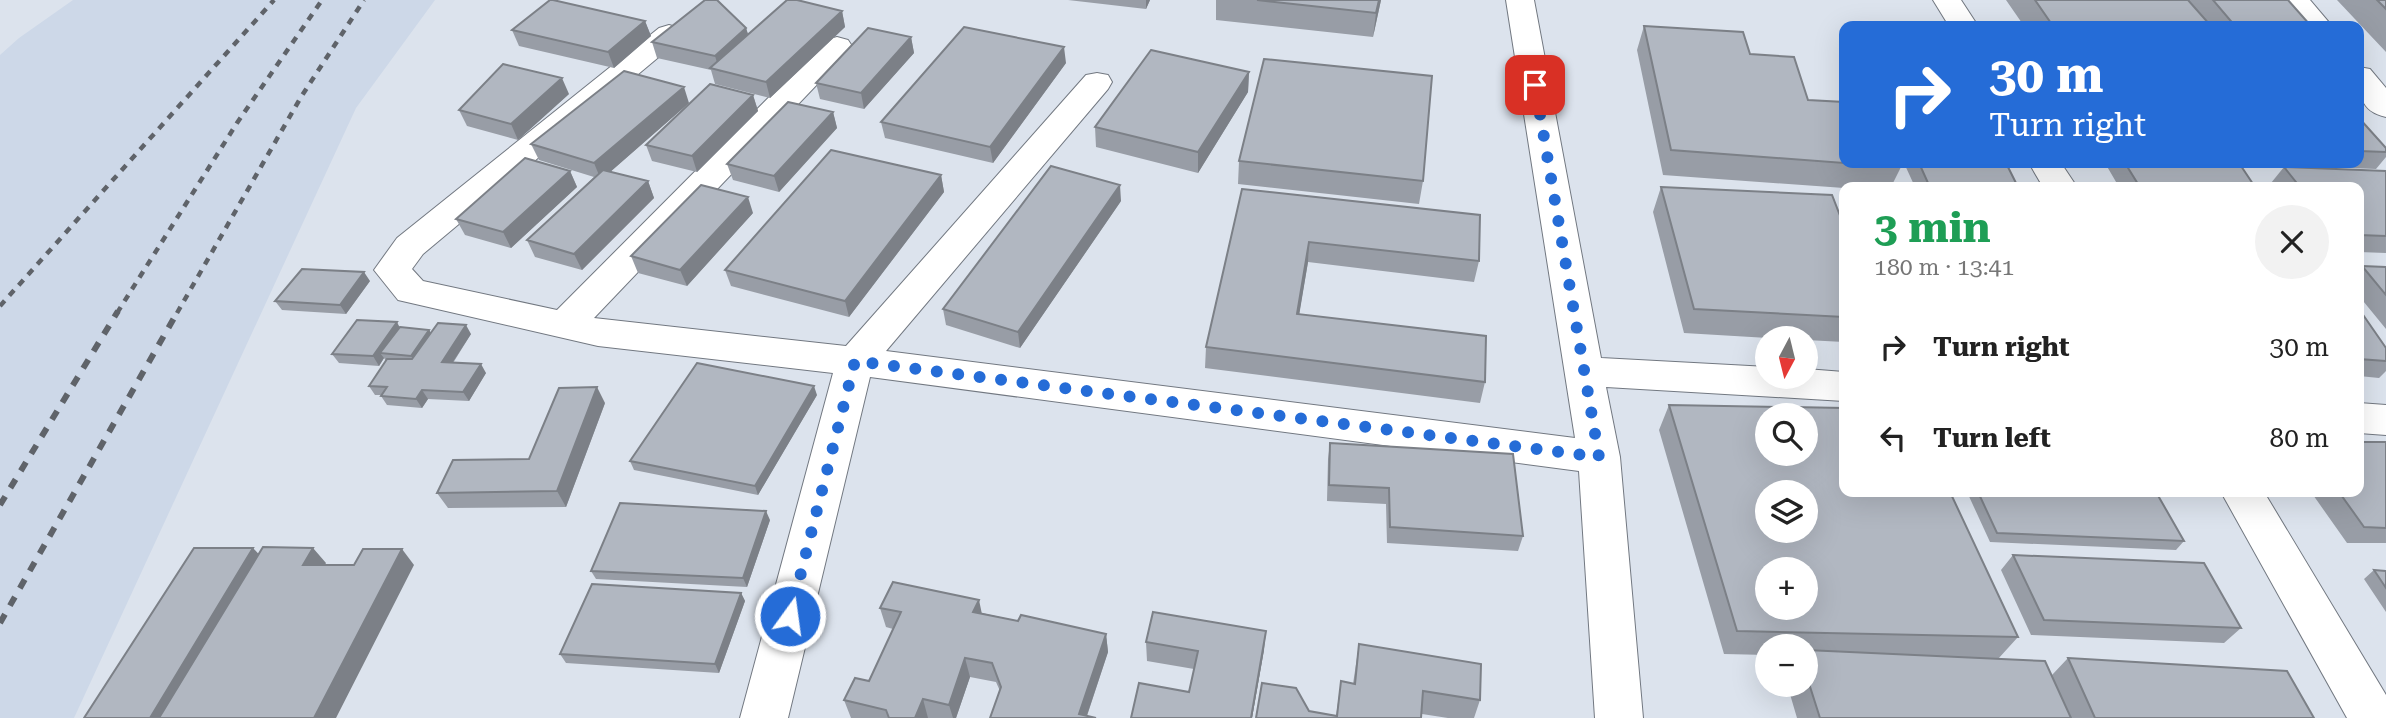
<!DOCTYPE html>
<html lang="en">
<head>
<meta charset="utf-8">
<style>
  body { margin:0; font-family:"Roboto Serif",serif; background:#f2f2f2; color:#222; height:100vh; display:flex; flex-direction:column; font-size:26px; white-space:nowrap }
  * { box-sizing:border-box; margin:0 }
  p { font-size:23px; color:#767676 }
  .icon { flex:none; width:38px; height:38px; fill:none; stroke:currentColor; stroke-width:2; stroke-linecap:round; stroke-linejoin:round }
  .map { position:relative; flex:1; overflow:hidden }
  .side { position:absolute; left:1839px; top:182px; width:525px; height:315px; display:flex; flex-direction:column; background:#fff; border-radius:14px; box-shadow:0 7px 28px #0002 }
  .side>* { flex:none }
  .guide { position:absolute; left:1839px; top:21px; width:525px; height:147px; border-radius:14px; box-shadow:0 7px 28px #0002; background:#256cd7; color:#fff; overflow:hidden }
  .needle { width:46px; rotate:187deg }
  .fabs { position:absolute; left:1755px; top:326px; display:grid; gap:14px }
  .fabs a { display:grid; place-items:center; width:63px; height:63px; border-radius:50%; background:#fff; box-shadow:0 7px 28px #0002; font-size:35px }
  .pin { position:absolute; display:grid; place-items:center; width:60px; height:60px; color:#fff; margin:-30px; border-radius:14px; box-shadow:0 4px 10px #0006 }
  .me { position:absolute; width:77px; margin:-38px; rotate:14deg; stroke-linejoin:round; filter:drop-shadow(0 0 5px #0008) }
  .turn { display:flex; align-items:center; gap:24px; height:147px; padding:0 35px; font-size:32px }
  .turn .icon { width:91px; height:91px; stroke-width:2.5 }
  .turn b { display:block; font-size:49px; line-height:60px }
  .round { display:grid; place-items:center; flex:none; width:74px; height:74px; border-radius:37px; background:#f2f2f2 }
  .head { display:flex; align-items:center; justify-content:space-between; height:119px; padding:0 35px }
  h1 { font-size:42px; font-weight:700; line-height:52px; color:#1e9e55 }
  ul { padding:0; list-style:none }
  li { display:flex; align-items:center; gap:21px; height:91px; padding:0 35px }
  li div { flex:1 }
  li b { display:block; font-size:26px }
  li em { font-style:normal }
  .map>svg:first-child { display:block }
</style>
</head>
<body>
<div class="map">
<svg width="2386" height="718" viewBox="0 0 2386 718">
  <rect width="100%" height="100%" fill="#dce3ed"/>
  <path fill="#cdd8e8" d="M 73,0 L 435,0 L 356,108 L 74,718 L 0,718 L 0,55 L 19,38 Z"/>
  <g fill="none" stroke-linecap="round" stroke-linejoin="round">
    <g stroke="#727881" stroke-width="2">
      <path id="minor" d="M 1506,0 L 1534,0 L 1601,358 L 1768,367 L 1768,376 L 1806,376 L 1806,369 L 1844,372 L 1844,401 L 1606,387 L 1620,457 L 1643,718 L 1595,718 L 1579,471 L 870,377 L 788,718 L 740,718 L 833,373 L 598,346 L 398,300 L 374,270 L 397,238 L 659,28 L 669,25 L 679,28 L 684,34 L 679,40 L 423,254 L 412,269 L 423,281 L 557,310 L 826,40 L 837,37 L 848,40 L 852,46 L 848,52 L 594,318 L 846,346 L 1086,75 L 1097,73 L 1108,75 L 1112,82 L 1108,89 L 886,351 L 1575,438 Z
        M 1933,0 L 1961,0 L 1978,26 L 1949,26 Z
        M 2280,0 L 2310,0 L 2332,26 L 2301,26 Z
        M 2359,67 L 2370,69 L 2386,88 L 2386,117 C 2358,111 2359,91 2359,67 Z
        M 2029,163 L 2061,163 L 2077,187 L 2043,187 Z
        M 2359,403 L 2386,405 L 2386,435 L 2359,433 Z
        M 2221,492 L 2264,492 L 2386,695 L 2386,718 L 2347,718 Z"/>
    </g>
    <use href="#minor" fill="#fff" fill-rule="evenodd"/>
    <path stroke="#5f6369" stroke-width="4.5" stroke-dasharray="7 7" stroke-linecap="butt" d="M 0,306 L 274,0
      M 117,313 L 237,123 L 322,0
      M 177,313 L 301,97 L 364,0"/>
    <path stroke="#5f6369" stroke-width="6" stroke-dasharray="10 10" stroke-linecap="butt" d="M 0,505 L 118,311
      M 0,623 L 178,311"/>
  </g>
  <path fill="#989da6" d="M 1068,0 L 1150,0 L 1146,9 Z
    M 1216,0 L 1381,0 L 1373,37 L 1216,20 Z
    M 2006,0 L 2288,0 L 2311,26 L 2024,26 Z
    M 2337,0 L 2386,0 L 2386,52 Z
    M 842,11 L 845,27 L 770,98 L 715,84 L 711,70 L 657,58 L 652,42 L 746,28 L 748,34 Z
    M 645,21 L 651,36 L 614,68 L 519,46 L 512,30 Z
    M 1644,26 L 1750,54 L 1808,100 L 1901,167 L 1891,187 L 1844,188 L 1663,175 L 1637,50 Z
    M 911,37 L 914,53 L 864,109 L 820,99 L 816,83 Z
    M 1066,63 L 993,163 L 885,138 L 881,122 Z
    M 1249,72 L 1248,92 L 1198,173 L 1096,147 L 1095,127 Z
    M 569,94 L 518,140 L 467,126 L 459,110 Z
    M 753,95 L 758,111 L 697,172 L 652,161 L 646,145 Z
    M 689,103 L 610,172 L 648,181 L 654,198 L 582,270 L 535,257 L 527,240 L 594,177 L 539,160 L 531,144 Z
    M 833,112 L 837,128 L 779,192 L 733,180 L 727,164 Z
    M 2359,118 L 2386,148 L 2386,157 L 2376,169 L 2281,165 L 2279,163 L 2359,163 Z
    M 1239,161 L 1423,181 L 1419,204 L 1238,184 Z
    M 1904,163 L 2006,163 L 2018,187 L 1915,187 Z
    M 2105,163 L 2239,163 L 2255,187 L 2119,187 Z
    M 2284,167 L 2386,171 L 2386,253 L 2359,252 L 2359,187 L 2274,187 L 2271,183 Z
    M 570,171 L 577,187 L 511,248 L 465,235 L 456,219 Z
    M 941,175 L 944,192 L 849,317 L 731,286 L 725,270 Z
    M 1661,187 L 1844,226 L 1844,342 L 1806,340 L 1806,338 L 1768,338 L 1684,333 L 1653,212 Z
    M 1242,189 L 1479,261 L 1474,282 L 1308,262 L 1299,314 L 1485,382 L 1480,403 L 1205,368 L 1206,347 Z
    M 1121,201 L 1020,348 L 946,325 L 943,309 Z
    M 753,213 L 687,286 L 638,273 L 631,256 Z
    M 2362,266 L 2386,267 L 2386,329 L 2359,296 L 2359,270 Z
    M 370,281 L 346,314 L 282,310 L 275,301 Z
    M 2359,309 L 2386,348 L 2386,371 L 2379,378 L 2359,376 Z
    M 400,327 L 429,330 L 431,333 L 471,334 L 453,363 L 486,373 L 469,401 L 428,399 L 422,408 L 387,405 L 381,396 L 382,395 L 375,395 L 369,386 L 386,361 L 384,358 L 379,366 L 339,363 L 332,354 Z
    M 817,395 L 758,495 L 634,470 L 630,461 Z
    M 605,403 L 566,507 L 448,508 L 437,493 L 529,459 Z
    M 1669,405 L 2018,637 L 1998,659 L 2052,675 L 2068,658 L 2314,718 L 1797,718 L 1787,684 L 1806,684 L 1806,646 L 1768,646 L 1768,655 L 1724,654 L 1659,430 Z
    M 2386,442 L 2386,543 L 2347,543 L 2311,492 L 2359,492 Z
    M 1330,443 L 1523,536 L 1518,551 L 1387,543 L 1386,504 L 1327,501 L 1328,459 Z
    M 1967,492 L 2156,492 L 2184,541 L 2176,550 L 1990,542 Z
    M 770,520 L 747,587 L 596,579 L 591,571 Z
    M 2013,555 L 2241,628 L 2224,643 L 2031,635 L 2001,570 Z
    M 2374,570 L 2386,571 L 2386,612 L 2364,579 Z
    M 741,593 L 745,601 L 719,673 L 566,663 L 560,654 Z
    M 880,608 L 982,613 L 1018,621 L 1106,634 L 1108,652 L 1087,716 L 1000,691 L 996,682 L 970,677 L 956,718 L 851,718 L 844,700 L 869,681 L 893,629 L 886,627 Z
    M 1146,642 L 1264,650 L 1252,718 L 1131,718 L 1189,692 L 1194,669 L 1147,661 Z
    M 1359,644 L 1480,700 L 1474,718 L 1448,718 L 1422,714 L 1256,718 L 1309,711 L 1336,716 L 1341,681 L 1353,684 Z"/>
  <path fill="#7c8087" d="M 1146,0 L 1150,0 L 1146,9 Z
    M 1379,0 L 1381,0 L 1373,37 L 1376,13 Z
    M 842,11 L 845,27 L 770,98 L 766,82 Z
    M 645,21 L 651,36 L 614,68 L 608,52 Z
    M 746,28 L 751,44 L 720,72 L 715,56 Z
    M 911,37 L 914,53 L 864,109 L 861,93 Z
    M 1064,47 L 1066,63 L 993,163 L 990,147 Z
    M 1249,72 L 1248,92 L 1198,173 L 1198,152 Z
    M 562,78 L 569,94 L 518,140 L 511,124 Z
    M 684,87 L 689,103 L 601,180 L 594,163 Z
    M 753,95 L 758,111 L 697,172 L 692,156 Z
    M 833,112 L 837,128 L 779,192 L 774,176 Z
    M 570,171 L 577,187 L 511,248 L 503,232 Z
    M 941,175 L 944,192 L 849,317 L 845,301 Z
    M 648,181 L 654,198 L 582,270 L 574,254 Z
    M 1120,185 L 1121,201 L 1020,348 L 1018,332 Z
    M 748,197 L 753,213 L 687,286 L 680,270 Z
    M 1309,242 L 1308,262 L 1296,334 L 1297,314 Z
    M 364,272 L 370,281 L 346,314 L 340,305 Z
    M 397,322 L 402,332 L 380,353 L 384,358 L 379,366 L 373,356 Z
    M 466,325 L 471,334 L 447,371 L 442,362 Z
    M 429,330 L 435,339 L 417,365 L 411,356 Z
    M 481,364 L 486,373 L 469,401 L 463,392 Z
    M 814,386 L 817,395 L 758,495 L 755,486 Z
    M 597,387 L 605,403 L 566,507 L 557,491 Z
    M 422,390 L 428,399 L 422,408 L 416,399 Z
    M 766,511 L 770,520 L 747,587 L 743,578 Z
    M 253,548 L 267,563 L 176,718 L 150,718 Z
    M 313,548 L 326,563 L 317,580 L 303,565 Z
    M 402,549 L 414,565 L 336,718 L 314,718 Z
    M 741,593 L 745,601 L 719,673 L 715,664 Z
    M 979,600 L 983,619 L 973,612 Z
    M 1266,631 L 1264,650 L 1252,718 L 1251,718 Z
    M 1106,634 L 1108,652 L 1086,718 L 1079,714 Z
    M 965,658 L 970,677 L 956,718 L 953,718 L 949,705 Z
    M 923,699 L 928,718 L 915,718 Z"/>
  <path fill="#b1b7c1" stroke="#7c8087" stroke-width="2" fill-rule="evenodd" d="M 550,0 L 553,0 L 645,21 L 608,52 L 512,30 Z
    M 705,0 L 717,0 L 746,28 L 715,56 L 652,42 Z
    M 787,0 L 797,0 L 842,11 L 766,82 L 710,68 Z
    M 1257,0 L 1379,0 L 1376,13 Z
    M 2035,0 L 2188,0 L 2211,26 L 2053,26 Z
    M 2213,0 L 2288,0 L 2311,26 L 2235,26 Z
    M 2377,0 L 2386,0 L 2386,9 Z
    M 1644,26 L 1743,32 L 1750,54 L 1794,57 L 1808,100 L 1844,102 L 1844,163 L 1671,150 Z
    M 964,27 L 1064,47 L 990,147 L 881,122 Z
    M 868,28 L 911,37 L 861,93 L 816,83 Z
    M 1151,50 L 1249,72 L 1198,152 L 1095,127 Z
    M 1264,59 L 1432,76 L 1423,181 L 1239,161 Z
    M 503,64 L 562,78 L 511,124 L 459,110 Z
    M 624,71 L 684,87 L 594,163 L 531,144 Z
    M 710,84 L 753,95 L 692,156 L 646,145 Z
    M 788,102 L 833,112 L 774,176 L 727,164 Z
    M 2359,118 L 2386,148 L 2386,152 L 2359,151 Z
    M 831,150 L 941,175 L 845,301 L 725,270 Z
    M 525,158 L 570,171 L 503,232 L 456,219 Z
    M 1845,163 L 1899,163 L 1901,167 Z
    M 1919,163 L 2006,163 L 2018,187 L 1994,187 L 1928,183 Z
    M 2125,163 L 2239,163 L 2255,187 L 2184,187 L 2138,184 Z
    M 1051,166 L 1120,185 L 1018,332 L 943,309 Z
    M 2284,167 L 2386,171 L 2386,236 L 2359,235 L 2359,187 L 2300,187 Z
    M 603,170 L 648,181 L 574,254 L 527,240 Z
    M 701,185 L 748,197 L 680,270 L 631,256 Z
    M 1661,187 L 1832,195 L 1844,226 L 1844,317 L 1694,309 Z
    M 1242,189 L 1480,215 L 1479,261 L 1309,242 L 1297,314 L 1486,336 L 1485,382 L 1206,347 Z
    M 2362,266 L 2386,267 L 2386,295 Z
    M 302,269 L 364,272 L 340,305 L 275,301 Z
    M 2359,309 L 2386,348 L 2386,361 L 2359,359 Z
    M 357,320 L 397,322 L 373,356 L 332,354 Z
    M 438,323 L 466,325 L 442,362 L 481,364 L 463,392 L 422,390 L 416,399 L 381,396 L 387,387 L 369,386 L 387,359 L 412,359 Z
    M 400,327 L 429,330 L 411,356 L 380,353 Z
    M 697,363 L 814,386 L 755,486 L 630,461 Z
    M 597,387 L 557,491 L 437,493 L 453,460 L 529,459 L 559,388 Z
    M 1669,405 L 1844,408 L 1844,492 L 1950,492 L 2018,637 L 1737,631 ZM 1768,415 L 1806,415 L 1806,453 L 1768,453 ZM 1768,492 L 1806,492 L 1806,530 L 1768,530 ZM 1768,569 L 1806,569 L 1806,607 L 1768,607 Z
    M 2359,442 L 2386,442 L 2386,528 L 2364,527 L 2339,492 L 2359,492 Z
    M 1330,443 L 1513,454 L 1523,536 L 1390,527 L 1389,488 L 1329,485 Z
    M 1978,492 L 2156,492 L 2184,541 L 1997,533 Z
    M 620,503 L 766,511 L 743,578 L 591,571 Z
    M 263,547 L 313,548 L 303,565 L 354,565 L 363,549 L 402,549 L 314,718 L 159,718 Z
    M 194,548 L 253,548 L 150,718 L 84,718 Z
    M 2013,555 L 2204,563 L 2241,628 L 2044,620 Z
    M 2374,570 L 2386,571 L 2386,588 Z
    M 893,582 L 979,600 L 973,612 L 1018,621 L 1021,615 L 1106,634 L 1079,714 L 1096,718 L 990,718 L 1001,687 L 992,663 L 965,658 L 949,705 L 923,699 L 915,718 L 889,718 L 886,710 L 844,700 L 855,678 L 869,681 L 901,612 L 880,608 Z
    M 592,584 L 741,593 L 715,664 L 560,654 Z
    M 1153,612 L 1266,631 L 1251,718 L 1131,718 L 1139,683 L 1189,692 L 1198,651 L 1146,642 Z
    M 1359,644 L 1481,664 L 1480,700 L 1423,691 L 1421,718 L 1256,718 L 1262,683 L 1296,688 L 1309,711 L 1337,716 L 1341,681 L 1355,684 Z
    M 1806,650 L 2045,661 L 2071,718 L 1820,718 L 1806,674 Z
    M 2068,658 L 2287,671 L 2314,718 L 2095,718 Z"/>
  <g fill="none" stroke-linecap="round" stroke-linejoin="round">
    <path stroke="#256cd7" stroke-width="12" stroke-dasharray="0 21.6" d="M 790,616 L 855,361 L 1599,457 L 1535,85"/>
  </g>
</svg>
<div class="fabs">
<a><svg class="needle" viewBox="-14 -14 28 28"><path d="M0-13l5 13h-10z" fill="#e53935"/><path d="M0 13l5-13h-10z" fill="#767676"/></svg></a>
<a><svg class="icon" aria-label="search" viewBox="0 0 24 24"><circle cx="10" cy="10" r="6"/><path d="M15 15l6 6"/></svg></a>
<a><svg class="icon" aria-label="layers" viewBox="0 0 24 24"><path d="M12 4l9 5-9 5-9-5zM3 14l9 5 9-5"/></svg></a>
<a>+</a>
<a>−</a>
</div>
<div class="pin" style="left:1535px;top:85px;background:#d93025"><svg class="icon" aria-label="arrive" viewBox="0 0 24 24"><path d="M6 21V4h12l-3 4 3 4H6"/></svg></div>
<svg class="me" style="left:790px;top:616px" viewBox="-20 -20 40 40"><circle r="17" fill="#256cd7" stroke="#fff" stroke-width="3"/><path d="M0-11L8 9 0 5-8 9z" fill="#fff"/></svg>
<div class="guide">
<div class="turn"><svg class="icon" aria-label="right" viewBox="0 0 24 24"><path d="M7 20v-9h11M14 6l5 5-5 5"/></svg><div><b>30 m</b>Turn right</div></div>
</div>
<section class="side">
<div class="head"><div><h1>3 min</h1><p>180 m · 13:41</p></div><a class="round"><svg class="icon" aria-label="close" viewBox="0 0 24 24"><path d="M6 6l12 12M18 6L6 18"/></svg></a></div>
<ul>
<li><svg class="icon" aria-label="right" viewBox="0 0 24 24"><path d="M7 20v-9h11M14 6l5 5-5 5"/></svg><div><b>Turn right</b></div><em>30 m</em></li>
<li><svg class="icon" aria-label="left" viewBox="0 0 24 24"><path d="M17 20v-9H6M10 6l-5 5 5 5"/></svg><div><b>Turn left</b></div><em>80 m</em></li>
</ul>
</section>
</div>
</body>
</html>
